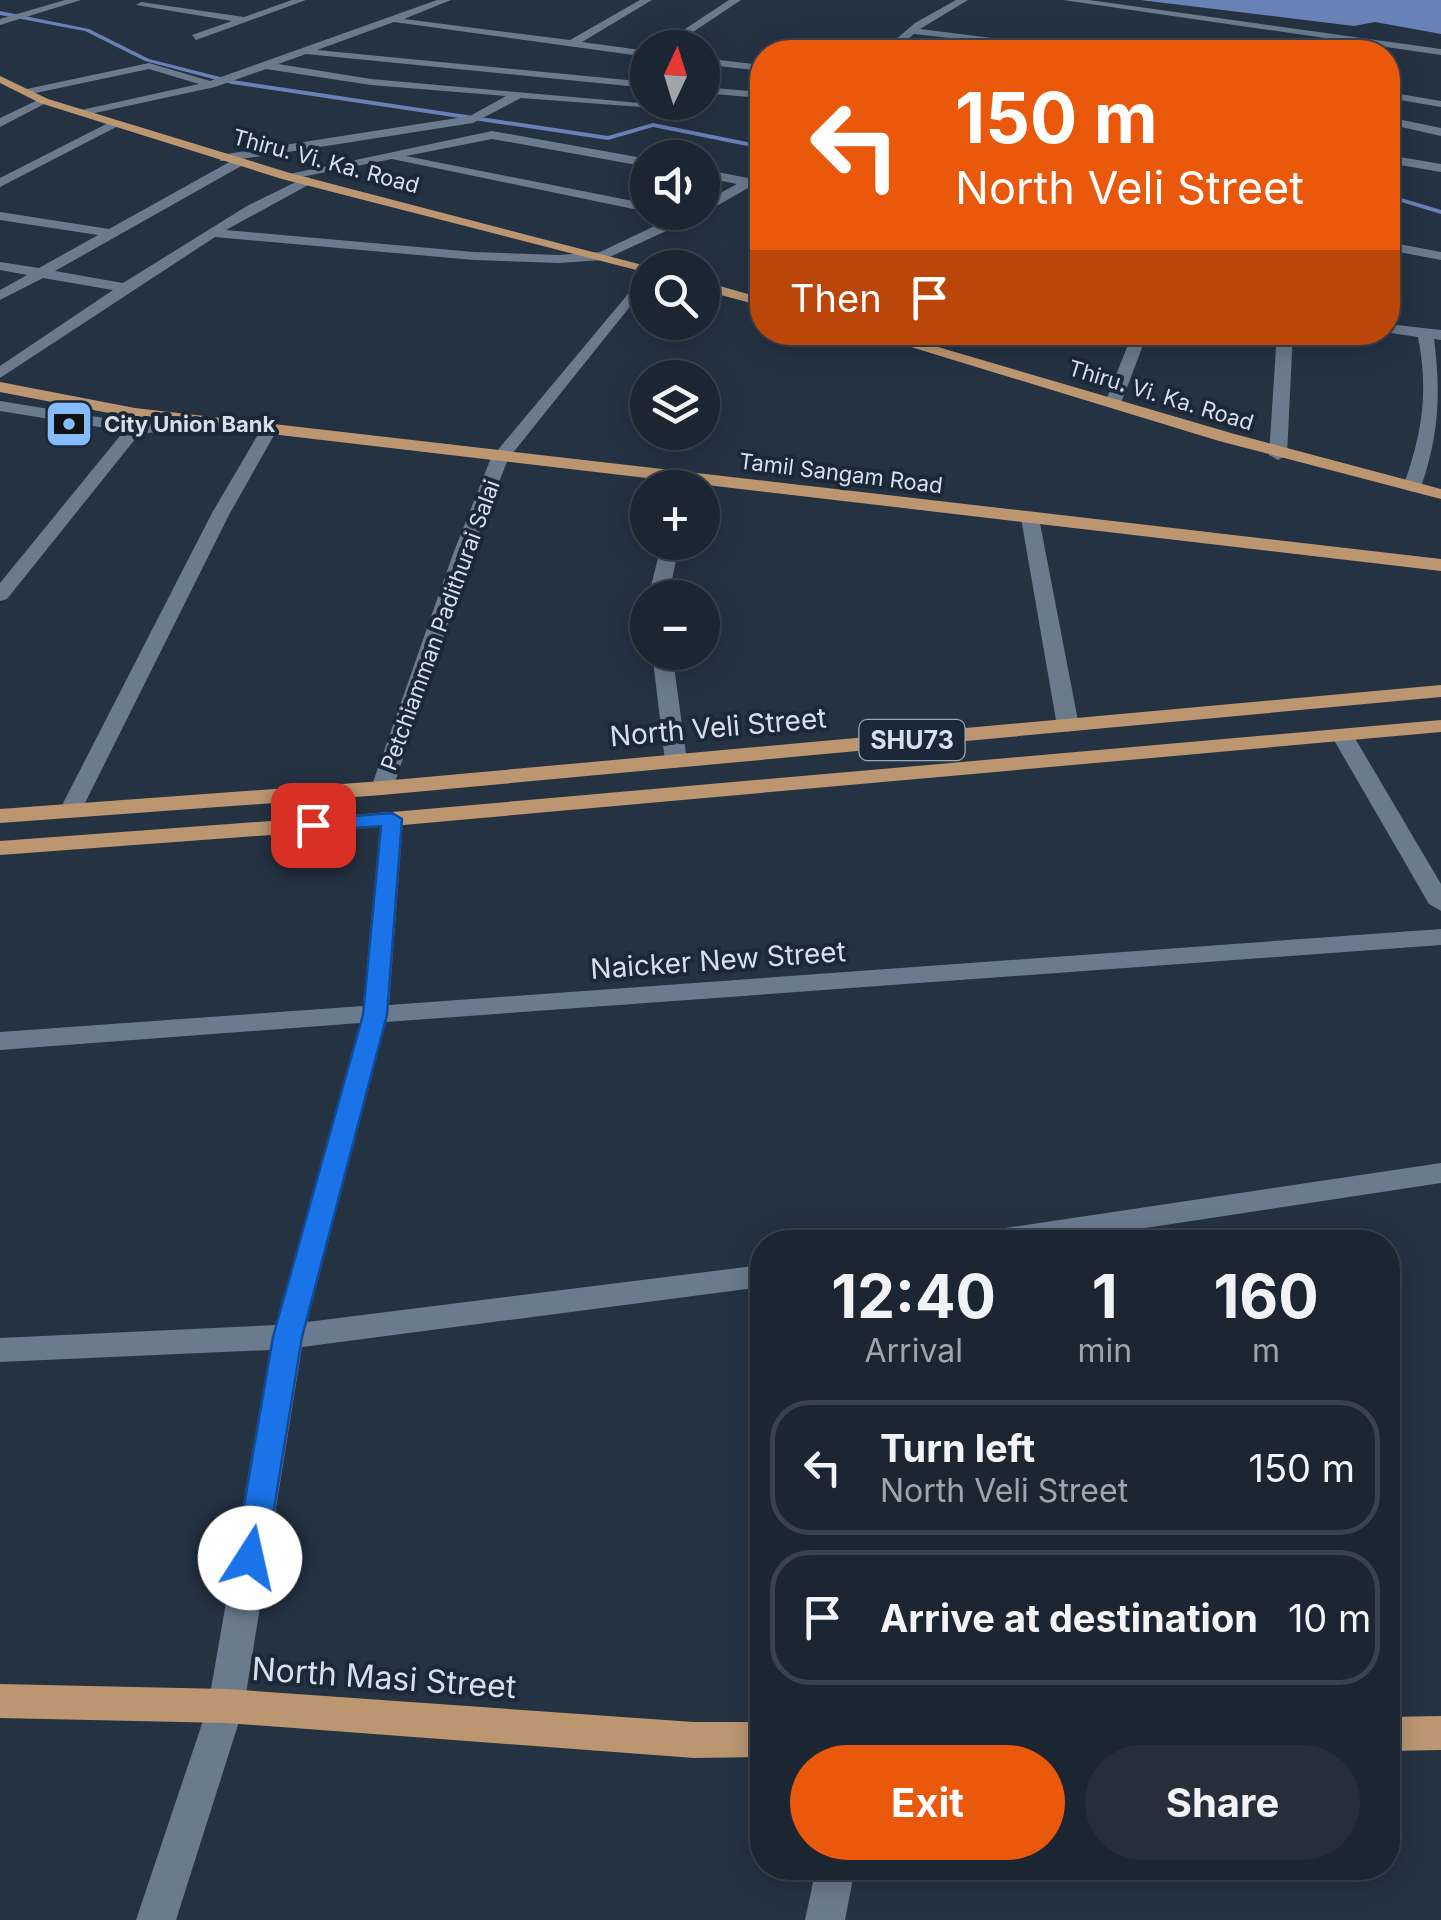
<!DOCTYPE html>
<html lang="en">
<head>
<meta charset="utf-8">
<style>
  body { margin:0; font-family:Inter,sans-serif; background:#252e3a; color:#f1f3f6; height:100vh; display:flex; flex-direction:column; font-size:38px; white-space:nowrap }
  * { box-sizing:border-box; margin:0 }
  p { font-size:32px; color:#a0a5ac }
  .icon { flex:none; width:55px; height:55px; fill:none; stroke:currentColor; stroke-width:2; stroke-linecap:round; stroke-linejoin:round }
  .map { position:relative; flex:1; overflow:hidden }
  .drawer { position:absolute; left:750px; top:1230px; width:650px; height:650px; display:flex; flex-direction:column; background:#1c2632; border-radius:40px; box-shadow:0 5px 25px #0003,0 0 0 2px #3a434d }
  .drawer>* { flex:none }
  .top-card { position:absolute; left:750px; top:40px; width:650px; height:305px; border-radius:40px; box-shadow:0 5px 25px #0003,0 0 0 2px #3a434d; background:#ea580c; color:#fff; overflow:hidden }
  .needle { width:65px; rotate:4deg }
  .tools { position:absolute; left:630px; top:30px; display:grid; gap:20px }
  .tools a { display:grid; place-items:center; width:90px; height:90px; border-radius:50%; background:#1c2632; box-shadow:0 5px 25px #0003,0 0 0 2px #3a434d; font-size:50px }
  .pin { position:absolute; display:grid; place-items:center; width:85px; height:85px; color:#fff; margin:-42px; border-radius:20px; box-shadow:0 5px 15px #0006 }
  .me { position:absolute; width:110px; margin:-55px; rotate:10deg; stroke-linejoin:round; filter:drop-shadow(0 0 8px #0008) }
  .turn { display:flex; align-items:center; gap:35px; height:210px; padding:0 40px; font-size:45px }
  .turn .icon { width:130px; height:130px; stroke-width:2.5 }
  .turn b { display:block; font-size:70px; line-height:85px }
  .then { display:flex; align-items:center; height:95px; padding:0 40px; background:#0003; gap:20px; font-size:38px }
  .eta { display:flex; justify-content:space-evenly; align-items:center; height:170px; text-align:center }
  .eta b { font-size:60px; font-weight:700; line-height:70px }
  .button { display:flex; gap:20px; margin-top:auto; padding:20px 40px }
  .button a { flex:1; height:115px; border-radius:60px; background:#ea580c; color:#fff; font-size:40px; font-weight:700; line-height:115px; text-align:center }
  .button a+a { background:#252e3a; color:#f1f3f6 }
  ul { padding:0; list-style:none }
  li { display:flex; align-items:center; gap:30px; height:135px; margin:0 20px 15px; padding:0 20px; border:5px solid #3a434d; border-radius:40px }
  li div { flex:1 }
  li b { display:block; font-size:38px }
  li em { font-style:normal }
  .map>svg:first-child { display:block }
</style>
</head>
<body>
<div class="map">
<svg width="1441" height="1920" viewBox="0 0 1441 1920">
  <rect width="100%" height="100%" fill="#253242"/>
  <path fill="#6882b7" d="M 1140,0 L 1441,0 L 1441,34 L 1375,22 L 1354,26 Z"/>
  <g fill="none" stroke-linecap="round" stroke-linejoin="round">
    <path fill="#6882b7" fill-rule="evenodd" d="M 0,11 L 89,29 L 149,59 L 232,80 L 608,136 L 653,123 L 762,145 L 762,149 L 653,127 L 608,140 L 232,84 L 145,61 L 85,31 L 0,15 Z
      M 1388,194 L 1441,210 L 1441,214 L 1388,198 Z"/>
    <path fill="#6b7a8d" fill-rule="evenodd" d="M 65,0 L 81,0 L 0,25 L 0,19 Z
      M 292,0 L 306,0 L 196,40 L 192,35 L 232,21 L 136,5 L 141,2 L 244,17 Z
      M 437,0 L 451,0 L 404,19 L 570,40 L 640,0 L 652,0 L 582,42 L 648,51 L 648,57 L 394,22 L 317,50 L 648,82 L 648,88 L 306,54 L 278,64 L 371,79 L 674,106 L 668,109 L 521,98 L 473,123 L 242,159 L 243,165 L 55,271 L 123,283 L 247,206 L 306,177 L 310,178 L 310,184 L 226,230 L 474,252 L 559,255 L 600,252 L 684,212 L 702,212 L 702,203 L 737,184 L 702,177 L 702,169 L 748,178 L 762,171 L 762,180 L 701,215 L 603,260 L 559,263 L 474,260 L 215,237 L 0,378 L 0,366 L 113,290 L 43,278 L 0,300 L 0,290 L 27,275 L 0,270 L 0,262 L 39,268 L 98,235 L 0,220 L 0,212 L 109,229 L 233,160 L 220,161 L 220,155 L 470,116 L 506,96 L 371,85 L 266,69 L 215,87 L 81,116 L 77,111 L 199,84 L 149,69 L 26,95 L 22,90 L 149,63 L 210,81 Z
      M 729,0 L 741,0 L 669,48 L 656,48 Z
      M 956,0 L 968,0 L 920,29 L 1104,52 L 1075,52 L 914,34 L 892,52 L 881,52 L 915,23 Z
      M 1063,0 L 1089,0 L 1441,49 L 1441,55 Z
      M 702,58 L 762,65 L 762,71 L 702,64 Z
      M 702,87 L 762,92 L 762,98 L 702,93 Z
      M 1388,92 L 1441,101 L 1441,107 L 1388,98 Z
      M 40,99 L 50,101 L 0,127 L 0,118 Z
      M 1388,117 L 1441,128 L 1441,136 L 1388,124 Z
      M 112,121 L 122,124 L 0,187 L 0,178 Z
      M 492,131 L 648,159 L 648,167 L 492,139 L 406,156 L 648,204 L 648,212 L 392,159 L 286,180 L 280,176 Z
      M 1388,155 L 1441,164 L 1441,172 L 1388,163 Z
      M 1388,242 L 1441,252 L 1441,260 L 1388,250 Z
      M 648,270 L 648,284 L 508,459 L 471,554 L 393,788 L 382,795 L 374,793 L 371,788 L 453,554 L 491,458 Z
      M 1388,324 L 1441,330 L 1441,340 L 1434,339 C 1441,393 1439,435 1421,487 L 1412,492 L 1403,487 C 1422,434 1429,393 1418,337 L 1384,332 L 1388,332 Z
      M 1133,332 L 1148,332 L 1121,403 L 1107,406 L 1105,403 Z
      M 1277,332 L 1293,332 L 1287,455 L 1278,460 L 1269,455 Z
      M 0,401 L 135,423 L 232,420 L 240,425 L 232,430 L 140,433 L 7,599 L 0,601 L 0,583 L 124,431 L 0,411 Z
      M 263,426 L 277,430 L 230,513 L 81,811 L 70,818 L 62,816 L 59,811 L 212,513 Z
      M 1030,513 L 1039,518 L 1079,726 L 1068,732 L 1057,726 L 1021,518 Z
      M 662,542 L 680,542 L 668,598 L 648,598 Z
      M 652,652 L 672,652 L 687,761 L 676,768 L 665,761 Z
      M 1342,729 L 1353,735 L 1441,884 L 1441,911 L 1429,904 L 1331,735 Z
      M 392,812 L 403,819 L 389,1005 L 1441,929 L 1441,945 L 386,1022 L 307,1322 L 762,1265 L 762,1287 L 302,1347 L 244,1706 L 176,1920 L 136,1920 L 208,1706 L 270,1350 L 0,1362 L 0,1338 L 276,1325 L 360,1023 L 0,1050 L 0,1032 L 363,1006 L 381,819 Z
      M 1441,1163 L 1441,1183 L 1053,1242 L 970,1242 L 975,1234 L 985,1231 Z
      M 816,1868 L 855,1868 L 845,1920 L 805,1920 Z"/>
    <path fill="#bb9671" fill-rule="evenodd" d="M 0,76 L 48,99 L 290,173 L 654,268 L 648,268 L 648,273 L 282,179 L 40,103 L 0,83 Z
      M 702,281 L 762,298 L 762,306 L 702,290 Z
      M 862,332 L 887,332 L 1231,433 L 1441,489 L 1441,499 L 1219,441 Z
      M 0,382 L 135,408 L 1441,559 L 1441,571 L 135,418 L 0,392 Z
      M 1441,685 L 1441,697 L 382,795 L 0,823 L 0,809 L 382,781 Z
      M 1441,720 L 1441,732 L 392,826 L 0,855 L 0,841 L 392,812 Z
      M 0,1684 L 226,1689 L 694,1722 L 762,1722 L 762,1757 L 694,1758 L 226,1723 L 0,1718 Z
      M 1441,1716 L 1441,1750 L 1388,1751 L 1388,1717 Z"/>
  </g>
  <path fill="#1a73e8" stroke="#114b97" stroke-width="2.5" d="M 392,813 L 402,819 L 387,1015 L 302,1337 L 266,1558 L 262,1568 L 250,1572 L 239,1568 L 235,1558 L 273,1337 L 363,1015 L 381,826 L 313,831 L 303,825 L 313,819 Z"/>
  <defs>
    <g id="bank-square" transform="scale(2.5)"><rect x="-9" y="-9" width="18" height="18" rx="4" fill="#85bbfb" stroke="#1b2838"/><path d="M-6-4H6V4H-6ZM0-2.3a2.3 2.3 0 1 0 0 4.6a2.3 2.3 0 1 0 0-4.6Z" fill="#111"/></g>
  </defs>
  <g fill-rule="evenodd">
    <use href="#bank-square" x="69" y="424"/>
  </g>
  <g text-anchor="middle" stroke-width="8" stroke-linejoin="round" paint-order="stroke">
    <g font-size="22" fill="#d7dfea" stroke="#1b2838">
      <text transform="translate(326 161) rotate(15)" y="8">Thiru. Vi. Ka. Road</text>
      <text transform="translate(1161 395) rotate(17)" y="8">Thiru. Vi. Ka. Road</text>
      <text transform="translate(841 473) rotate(7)" y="8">Tamil Sangam Road</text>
      <text transform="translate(440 625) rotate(-70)" y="8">Petchiamman Padithurai Salai</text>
    </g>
    <g font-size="22" font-weight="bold" fill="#d7dfea" stroke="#1b2838" text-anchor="start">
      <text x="104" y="432">City Union Bank</text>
    </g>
    <rect fill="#1b2838" stroke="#9fa8b5" stroke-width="2.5" x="859.5" y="720" width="105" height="40" rx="8"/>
    <g font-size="25" font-weight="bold" fill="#d7dfea">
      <text x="912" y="749">SHU73</text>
    </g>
    <g font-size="28" fill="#d7dfea" stroke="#1b2838">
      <text transform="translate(718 727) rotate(-5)" y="10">North Veli Street</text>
      <text transform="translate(718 960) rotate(-4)" y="10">Naicker New Street</text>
    </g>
    <g font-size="32" fill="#d7dfea" stroke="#1b2838">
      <text transform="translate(384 1678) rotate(4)" y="11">North Masi Street</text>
    </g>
  </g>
</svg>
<div class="tools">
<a><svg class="needle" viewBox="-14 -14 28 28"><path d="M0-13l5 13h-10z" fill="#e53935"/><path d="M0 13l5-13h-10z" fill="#a0a5ac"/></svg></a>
<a><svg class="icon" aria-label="sound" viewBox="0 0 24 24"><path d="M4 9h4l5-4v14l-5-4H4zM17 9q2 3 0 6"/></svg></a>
<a><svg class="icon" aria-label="search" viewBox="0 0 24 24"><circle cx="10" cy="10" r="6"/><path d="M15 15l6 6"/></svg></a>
<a><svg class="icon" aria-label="layers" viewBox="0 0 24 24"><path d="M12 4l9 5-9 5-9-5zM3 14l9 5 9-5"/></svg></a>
<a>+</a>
<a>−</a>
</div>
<div class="pin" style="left:313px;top:825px;background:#d93025"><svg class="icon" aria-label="arrive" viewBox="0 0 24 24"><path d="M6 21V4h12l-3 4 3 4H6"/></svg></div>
<svg class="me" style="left:250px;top:1558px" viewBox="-20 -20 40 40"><circle r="19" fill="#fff"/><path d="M0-13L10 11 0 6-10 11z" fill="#1a73e8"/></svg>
<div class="top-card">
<div class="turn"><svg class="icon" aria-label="left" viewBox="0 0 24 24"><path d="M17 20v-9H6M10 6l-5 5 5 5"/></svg><div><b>150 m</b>North Veli Street</div></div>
<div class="then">Then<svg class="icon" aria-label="arrive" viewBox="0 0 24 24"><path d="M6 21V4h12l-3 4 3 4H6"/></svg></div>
</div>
<section class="drawer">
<div class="eta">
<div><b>12:40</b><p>Arrival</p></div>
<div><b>1</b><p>min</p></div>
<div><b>160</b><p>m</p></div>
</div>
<ul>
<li><svg class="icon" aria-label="left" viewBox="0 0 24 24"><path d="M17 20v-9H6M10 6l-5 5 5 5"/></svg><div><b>Turn left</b><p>North Veli Street</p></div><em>150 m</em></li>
<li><svg class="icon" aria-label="arrive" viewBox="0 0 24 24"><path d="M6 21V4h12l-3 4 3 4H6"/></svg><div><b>Arrive at destination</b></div><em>10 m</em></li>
</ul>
<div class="button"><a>Exit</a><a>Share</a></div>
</section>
</div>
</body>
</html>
